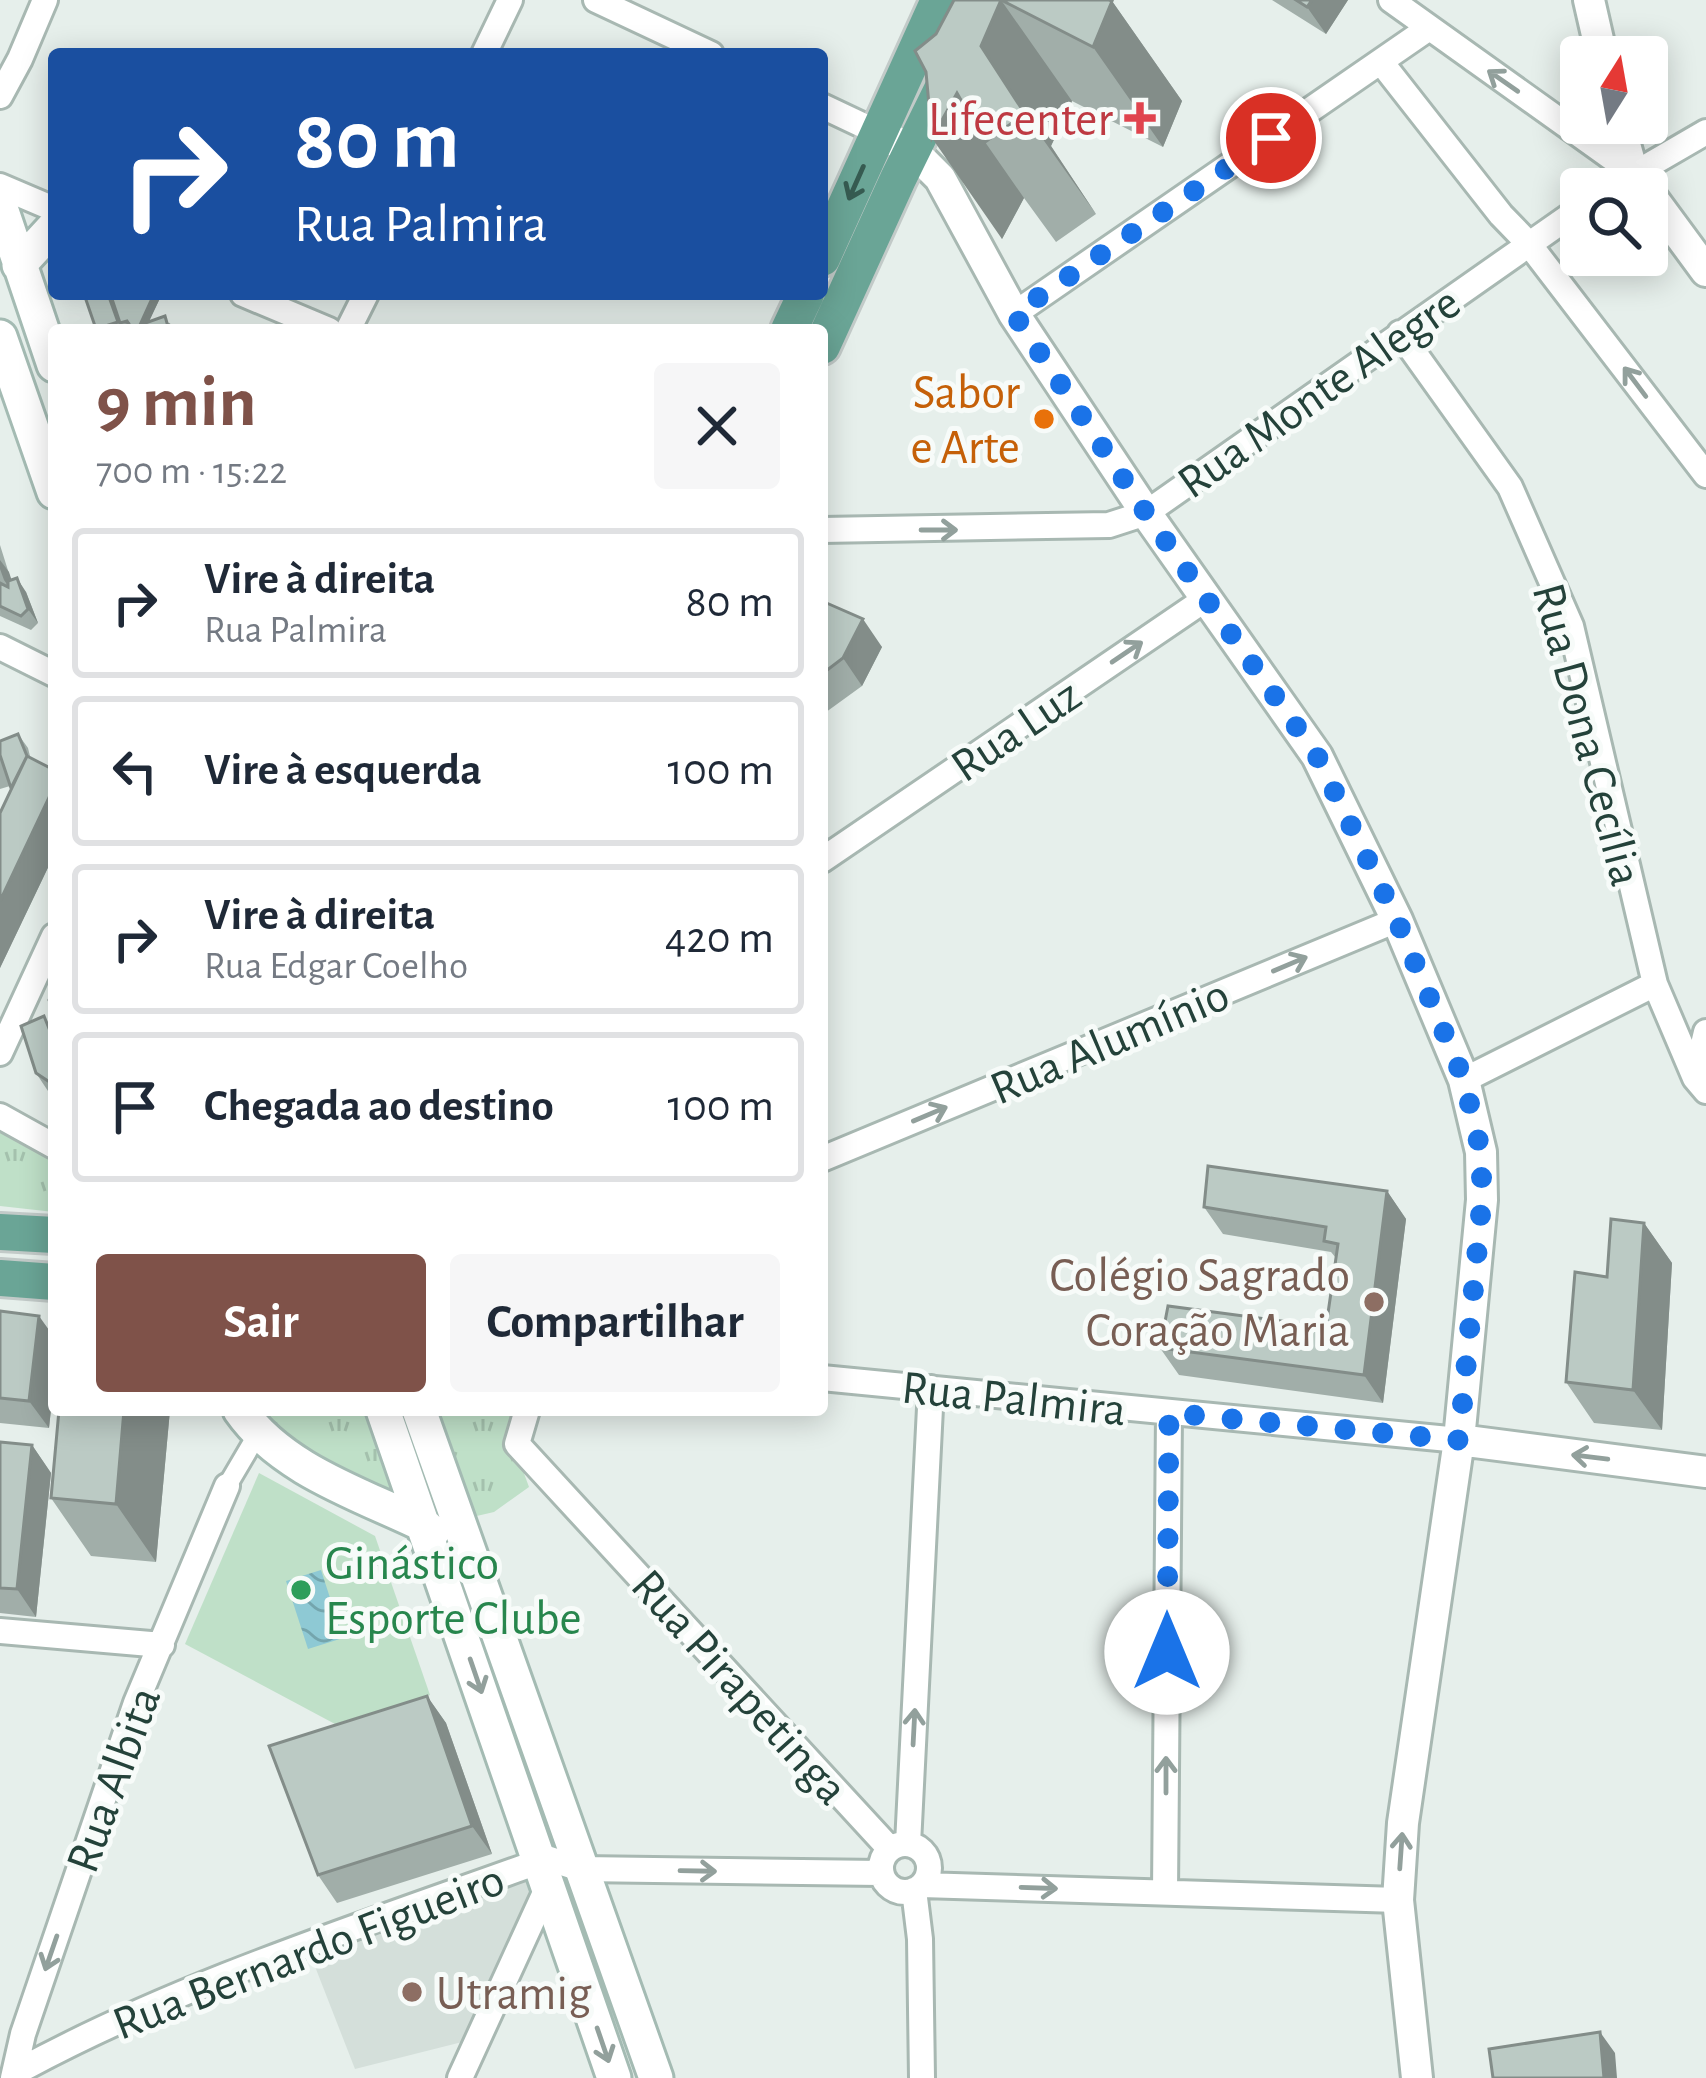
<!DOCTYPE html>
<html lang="pt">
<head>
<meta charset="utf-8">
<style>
  body { margin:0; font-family:"Alegreya Sans",sans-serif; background:#f6f6f7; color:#1f2937; height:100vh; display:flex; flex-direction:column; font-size:45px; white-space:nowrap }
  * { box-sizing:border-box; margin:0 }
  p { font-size:39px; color:#747a83 }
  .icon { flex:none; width:66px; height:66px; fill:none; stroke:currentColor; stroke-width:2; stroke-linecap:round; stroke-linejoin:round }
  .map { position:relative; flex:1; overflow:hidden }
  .side { position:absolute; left:48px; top:324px; width:780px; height:1092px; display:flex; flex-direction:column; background:#fff; border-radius:12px; box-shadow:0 6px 30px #0003 }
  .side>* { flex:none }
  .guide { position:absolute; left:48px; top:48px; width:780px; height:252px; border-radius:12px; box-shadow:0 6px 30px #0003; background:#1a4fa0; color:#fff; overflow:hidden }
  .needle { width:78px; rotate:11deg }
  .buttons { position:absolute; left:1560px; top:36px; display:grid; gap:24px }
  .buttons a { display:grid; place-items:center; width:108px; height:108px; border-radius:12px; background:#fff; box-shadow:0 6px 30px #0003; font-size:60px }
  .pin { position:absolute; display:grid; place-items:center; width:102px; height:102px; color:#fff; margin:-51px; border:6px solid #fff; border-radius:50%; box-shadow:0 3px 12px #0007 }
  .me { position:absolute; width:132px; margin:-66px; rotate:0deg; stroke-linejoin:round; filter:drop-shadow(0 0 9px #0008) }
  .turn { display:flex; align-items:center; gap:42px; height:252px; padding:0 48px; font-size:54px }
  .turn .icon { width:156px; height:156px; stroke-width:2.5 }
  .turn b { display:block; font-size:84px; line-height:102px }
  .round { display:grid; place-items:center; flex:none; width:126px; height:126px; border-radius:12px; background:#f6f6f7 }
  .headline { display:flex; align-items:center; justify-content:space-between; height:204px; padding:0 48px }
  h1 { font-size:72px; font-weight:600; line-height:90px; color:#7f5249 }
  .cta { display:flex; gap:24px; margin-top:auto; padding:24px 48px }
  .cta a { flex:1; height:138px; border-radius:12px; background:#7f5249; color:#fff; font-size:48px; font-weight:600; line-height:138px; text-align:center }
  .cta a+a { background:#f6f6f7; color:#1f2937 }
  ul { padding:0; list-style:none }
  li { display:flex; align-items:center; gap:36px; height:150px; margin:0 24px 18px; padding:0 24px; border:6px solid #e0e1e3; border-radius:12px }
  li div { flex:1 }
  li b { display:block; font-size:45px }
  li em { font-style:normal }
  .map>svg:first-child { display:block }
</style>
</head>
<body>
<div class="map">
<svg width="1706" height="2078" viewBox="0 0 1706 2078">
  <defs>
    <pattern id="grass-tufts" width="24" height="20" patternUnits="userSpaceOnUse" patternTransform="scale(3)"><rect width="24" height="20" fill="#bfe0c8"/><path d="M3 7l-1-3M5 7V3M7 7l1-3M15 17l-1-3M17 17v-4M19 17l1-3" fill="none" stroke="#a4c1ad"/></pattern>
    <pattern id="water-waves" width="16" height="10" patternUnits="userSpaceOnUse" patternTransform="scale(3)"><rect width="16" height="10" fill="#8ec9d4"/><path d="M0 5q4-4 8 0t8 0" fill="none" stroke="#74a5ad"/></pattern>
  </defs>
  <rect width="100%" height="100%" fill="#e6efeb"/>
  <path fill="#d4dfda" d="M 538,1862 L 548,1886 L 478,2038 L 355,2069 L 307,1946 Z"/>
  <path fill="url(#grass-tufts)" d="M 0,1128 L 54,1156 L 54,1212 L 0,1206 Z
    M 256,1410 L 524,1410 L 514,1446 L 529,1487 L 494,1512 L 468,1518 L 487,1570 L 370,1492 L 296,1456 Z"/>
  <path fill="#bfe0c8" d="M 259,1473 L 375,1536 L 430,1695 L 335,1724 L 185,1644 Z"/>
  <path fill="url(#water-waves)" d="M 321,1570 L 343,1638 L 308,1649 L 286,1581 Z"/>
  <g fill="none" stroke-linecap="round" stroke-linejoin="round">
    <g stroke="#a8b8b2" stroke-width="24">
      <path id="pedestrian" d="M 227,1486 L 257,1435"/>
    </g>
    <g stroke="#a8b8b2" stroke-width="30">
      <path id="minor" d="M 596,0 L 711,54
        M 1391,0 L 1633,173
        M 484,54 L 510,0
        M 1381,62 L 1501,215 L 1529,244 L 1706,475
        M 0,96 L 20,59 L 45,0
        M 822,106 L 879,133
        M 0,186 L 54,209
        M 1608,189 L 1706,132
        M 243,294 L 329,330
        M 1014,314 L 1429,28
        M 348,330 L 366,294
        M 1400,333 L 1510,487 L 1571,626 L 1655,984 L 1695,1078 L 1706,1091
        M 822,530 L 1109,525 L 1146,513 L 1581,208
        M 0,647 L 54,674
        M 822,860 L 1207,598
        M 0,1053 L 54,936
        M 1695,1078 L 1706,1032
        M 1464,1080 L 1655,984
        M 0,1116 L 54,1146
        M 822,1159 L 1397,920
        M 822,1378 L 1459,1440
        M 527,1410 L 517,1444 L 890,1849
        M 0,1631 L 162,1645
        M 908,1844 L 931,1388
        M881 1868a24 24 0 1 1 48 0a24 24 0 1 1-48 0Z
        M 537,1855 L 581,1869 L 881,1873
        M 922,1885 L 1398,1900
        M 914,1890 L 920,1939 L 922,2078
        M 1165,1892 L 1169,1413
        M 15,2073 C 175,1985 366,1924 538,1862
        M 13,2078 L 23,2034 L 136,1703 L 227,1486
        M 460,2078 L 548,1886"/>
    </g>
    <g stroke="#a8b8b2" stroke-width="36">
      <path id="tertiary" d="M 1589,0 L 1602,57
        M 1619,123 L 1633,173 L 1646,189
        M 879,133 L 912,150 L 940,178 L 1014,314 L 1146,513 L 1317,756 L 1397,920 L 1464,1080 L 1481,1152 L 1482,1200 L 1459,1440 L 1403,1823 L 1398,1900 L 1417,2078
        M 1647,191 L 1706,271
        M 1459,1440 L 1706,1472"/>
    </g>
    <g stroke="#a4bbb3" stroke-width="39">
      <path id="secondary" d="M 0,205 L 54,365
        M 19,265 L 54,227
        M 0,337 L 54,492
        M 240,1410 C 282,1470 360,1494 424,1525 L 432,1533
        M 383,1410 L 614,2078
        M 419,1410 L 656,2078"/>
    </g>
    <g stroke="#c2cac8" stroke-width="42">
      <path id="primary" d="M 822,258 L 939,0
        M 789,330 L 806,294
        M 822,346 L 898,179 L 986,0
        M 0,1232 L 54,1235
        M 0,1278 L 54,1282"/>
    </g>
    <use href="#pedestrian" stroke="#fff" stroke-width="18"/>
    <use href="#minor" stroke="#fff" stroke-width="24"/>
    <use href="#tertiary" stroke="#fff" stroke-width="30"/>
    <use href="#secondary" stroke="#fff" stroke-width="33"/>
    <use href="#primary" stroke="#6aa596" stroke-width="36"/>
  </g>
  <path fill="#a1aea9" d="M 954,0 L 1112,1 L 1182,101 L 1163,147 L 1072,101 L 1051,146 L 1096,214 L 1056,242 L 1024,198 L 1002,239 L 936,34 Z
    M 1272,0 L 1348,0 L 1326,34 Z
    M 162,294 L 149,321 L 170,323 L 172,330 L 97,330 L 114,298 Z
    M 0,545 L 11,580 L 26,592 L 38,623 L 31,630 L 0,616 Z
    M 822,601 L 882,647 L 862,686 L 822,715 Z
    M 18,734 L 28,748 L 54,855 L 0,968 L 0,812 L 11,788 L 10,786 L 0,789 L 0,741 Z
    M 54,1030 L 54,1097 L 50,1094 L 36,1073 Z
    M 1387,1191 L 1406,1219 L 1383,1403 L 1179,1375 L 1160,1348 L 1326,1327 L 1336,1258 L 1331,1252 L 1223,1234 L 1204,1207 Z
    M 1644,1223 L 1672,1263 L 1662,1430 L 1594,1423 L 1566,1382 L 1607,1277 Z
    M 0,1311 L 54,1337 L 54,1381 L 49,1428 L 0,1423 Z
    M 59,1410 L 170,1410 L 156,1562 L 91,1556 L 51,1498 Z
    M 0,1442 L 32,1445 L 51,1473 L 36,1617 L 0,1613 Z
    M 427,1696 L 446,1723 L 492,1854 L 337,1903 L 318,1875 Z"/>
  <path fill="#838d89" d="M 1001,0 L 1072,101 L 1051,146 L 1096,214 L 1025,114 L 981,46 Z
    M 1312,0 L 1348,0 L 1326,34 L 1307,7 Z
    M 1112,1 L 1182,101 L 1163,147 L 1093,47 Z
    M 957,93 L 985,142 L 1024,198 L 1002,239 L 932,138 Z
    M 154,294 L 162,294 L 145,330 L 140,325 Z
    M 0,560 L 9,572 L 18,600 L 4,580 L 0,569 Z
    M 17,578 L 26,592 L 38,623 L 28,609 Z
    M 863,619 L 882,647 L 862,686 L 843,658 Z
    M 54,787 L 54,855 L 0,968 L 0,901 Z
    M 1387,1191 L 1406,1219 L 1383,1403 L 1364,1375 Z
    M 1644,1223 L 1672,1263 L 1662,1430 L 1633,1390 Z
    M 39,1316 L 54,1337 L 54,1381 L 49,1428 L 29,1401 Z
    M 124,1410 L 170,1410 L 156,1562 L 116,1504 Z
    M 32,1445 L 51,1473 L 36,1617 L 17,1589 Z
    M 427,1696 L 446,1723 L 492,1854 L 472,1826 Z
    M 1600,2032 L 1615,2053 L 1617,2078 L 1604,2078 Z"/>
  <path fill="#bbcac4" stroke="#838d89" stroke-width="3" d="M 954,0 L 1109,0 L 1112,1 L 1093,47 L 1001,0 L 981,46 L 1025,114 L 985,142 L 957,93 L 932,138 L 926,72 L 915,51 L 936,34 Z
    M 1296,0 L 1312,0 L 1307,7 Z
    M 84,294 L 108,294 L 118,322 L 96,329 Z
    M 124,294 L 154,294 L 140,325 L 165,316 L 169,330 L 133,330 L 127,321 L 120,323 L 112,299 Z
    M 129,324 L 131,330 L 110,330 Z
    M 17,578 L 28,609 L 21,616 L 0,606 L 0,583 L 8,587 L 8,581 Z
    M 822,601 L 863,619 L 843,658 L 822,674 Z
    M 18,734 L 27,756 L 11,788 L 0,755 L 0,741 Z
    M 27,756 L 54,770 L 54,787 L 0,901 L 0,813 Z
    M 54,989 L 54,1011 L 49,1000 Z
    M 44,1016 L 54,1041 L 54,1085 L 36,1073 L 21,1026 Z
    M 1208,1166 L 1387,1191 L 1364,1375 L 1160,1348 L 1168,1306 L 1326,1327 L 1338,1244 L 1324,1241 L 1326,1227 L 1204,1207 Z
    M 1611,1219 L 1644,1223 L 1633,1390 L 1566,1382 L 1575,1272 L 1607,1277 Z
    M 0,1311 L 39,1316 L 29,1401 L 0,1398 Z
    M 59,1410 L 124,1410 L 116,1504 L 51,1498 Z
    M 0,1442 L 32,1445 L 17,1589 L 0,1588 Z
    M 427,1696 L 472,1826 L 318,1875 L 269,1746 Z
    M 1600,2032 L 1604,2078 L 1493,2078 L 1489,2049 Z"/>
  <defs><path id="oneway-shaft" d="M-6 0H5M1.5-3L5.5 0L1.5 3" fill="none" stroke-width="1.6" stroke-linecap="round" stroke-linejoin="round" transform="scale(3)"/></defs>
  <g stroke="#92a09c">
    <use href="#oneway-shaft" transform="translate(1503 81) rotate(-145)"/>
    <use href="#oneway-shaft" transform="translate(1635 382) rotate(-127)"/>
    <use href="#oneway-shaft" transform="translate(939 530)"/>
    <use href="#oneway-shaft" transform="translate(1127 652) rotate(-34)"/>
    <use href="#oneway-shaft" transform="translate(1290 964) rotate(-23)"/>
    <use href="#oneway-shaft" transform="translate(930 1114) rotate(-23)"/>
    <use href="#oneway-shaft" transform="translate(1590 1457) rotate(-173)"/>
    <use href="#oneway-shaft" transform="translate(476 1676) rotate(71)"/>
    <use href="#oneway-shaft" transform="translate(914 1727) rotate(-87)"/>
    <use href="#oneway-shaft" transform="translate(1166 1775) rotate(-90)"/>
    <use href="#oneway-shaft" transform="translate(1401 1851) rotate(-86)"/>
    <use href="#oneway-shaft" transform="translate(698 1871) rotate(1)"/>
    <use href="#oneway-shaft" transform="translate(1039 1888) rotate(2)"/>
    <use href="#oneway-shaft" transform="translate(51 1953) rotate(109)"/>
    <use href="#oneway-shaft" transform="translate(603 2045) rotate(71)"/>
  </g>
  <use stroke="#365b51" href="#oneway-shaft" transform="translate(856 183) rotate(114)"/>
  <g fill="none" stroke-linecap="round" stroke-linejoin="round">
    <path stroke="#1a73e8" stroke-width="21" stroke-dasharray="0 37.8" d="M 1167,1652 L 1169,1413 L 1459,1440 L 1482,1200 L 1481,1152 L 1464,1080 L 1397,920 L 1317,756 L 1146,513 L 1014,314 L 1271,138"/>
  </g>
  <path fill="#e0444e" stroke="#f7fbf9" stroke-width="4.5" d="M1134 100h12v12h12v12h-12v12h-12v-12h-12v-12h12z"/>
  <circle fill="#e8710a" stroke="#f7fbf9" stroke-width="4.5" cx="1044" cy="419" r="12"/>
  <g fill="#8d6e63" stroke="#f7fbf9" stroke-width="4.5">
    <circle cx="1374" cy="1302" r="12"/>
    <circle cx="412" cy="1992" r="12"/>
  </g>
  <circle fill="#2e9e5b" stroke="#f7fbf9" stroke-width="4.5" cx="301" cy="1590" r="12"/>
  <g text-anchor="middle" stroke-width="10" stroke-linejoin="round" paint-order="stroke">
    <g font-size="48" fill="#be3a42" stroke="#f7fbf9" text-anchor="end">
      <text x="1113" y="135">Lifecenter</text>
    </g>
    <g font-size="48" fill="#c56008" stroke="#f7fbf9" text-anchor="end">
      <text x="1020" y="408">Sabor<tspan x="1020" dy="55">e Arte</tspan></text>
    </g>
    <g font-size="48" fill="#24423a" stroke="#f7fbf9">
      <text transform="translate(1318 391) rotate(-35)" y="17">Rua Monte Alegre</text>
      <text transform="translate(1015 729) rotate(-34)" y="17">Rua Luz</text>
      <text transform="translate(1589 734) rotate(75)" y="17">Rua Dona Cecília</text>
      <text transform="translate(1109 1040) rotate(-23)" y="17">Rua Alumínio</text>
      <text transform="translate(1014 1397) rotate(6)" y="17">Rua Palmira</text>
      <text transform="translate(741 1686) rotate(48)" y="17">Rua Pirapetinga</text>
      <text transform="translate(112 1779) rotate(-70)" y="17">Rua Albita</text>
      <text transform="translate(308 1950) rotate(-21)" y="17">Rua Bernardo Figueiro</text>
    </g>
    <g font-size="48" fill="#785e54" stroke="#f7fbf9" text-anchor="end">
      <text x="1350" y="1291">Colégio Sagrado<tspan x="1350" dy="55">Coração Maria</tspan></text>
      <text x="436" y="2009" text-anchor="start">Utramig</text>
    </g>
    <g font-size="48" fill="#27864d" stroke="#f7fbf9" text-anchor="start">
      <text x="325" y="1579">Ginástico<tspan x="325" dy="55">Esporte Clube</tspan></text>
    </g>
  </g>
</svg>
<div class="buttons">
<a><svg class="needle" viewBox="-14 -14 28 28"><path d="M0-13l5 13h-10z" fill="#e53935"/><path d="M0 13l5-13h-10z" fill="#747a83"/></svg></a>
<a><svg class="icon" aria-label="search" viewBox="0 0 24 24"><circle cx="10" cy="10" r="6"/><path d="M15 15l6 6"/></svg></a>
</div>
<div class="pin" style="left:1271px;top:138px;background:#d93025"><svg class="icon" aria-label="arrive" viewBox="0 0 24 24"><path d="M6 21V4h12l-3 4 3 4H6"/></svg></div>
<svg class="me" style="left:1167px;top:1652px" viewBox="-20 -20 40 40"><circle r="19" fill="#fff"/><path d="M0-13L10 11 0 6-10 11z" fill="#1a73e8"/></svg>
<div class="guide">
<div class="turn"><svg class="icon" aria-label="right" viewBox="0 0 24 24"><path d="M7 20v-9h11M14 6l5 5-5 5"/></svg><div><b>80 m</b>Rua Palmira</div></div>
</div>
<section class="side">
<div class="headline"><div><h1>9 min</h1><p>700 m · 15:22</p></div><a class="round"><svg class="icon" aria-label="close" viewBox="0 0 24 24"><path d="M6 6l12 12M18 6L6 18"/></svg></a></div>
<ul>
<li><svg class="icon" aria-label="right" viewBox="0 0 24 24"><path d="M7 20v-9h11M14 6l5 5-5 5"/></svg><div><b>Vire à direita</b><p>Rua Palmira</p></div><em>80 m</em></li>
<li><svg class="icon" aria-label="left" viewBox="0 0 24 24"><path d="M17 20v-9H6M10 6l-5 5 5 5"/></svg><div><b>Vire à esquerda</b></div><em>100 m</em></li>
<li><svg class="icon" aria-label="right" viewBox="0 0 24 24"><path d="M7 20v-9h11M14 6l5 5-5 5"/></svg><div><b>Vire à direita</b><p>Rua Edgar Coelho</p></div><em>420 m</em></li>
<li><svg class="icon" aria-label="arrive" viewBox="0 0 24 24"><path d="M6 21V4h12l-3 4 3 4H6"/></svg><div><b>Chegada ao destino</b></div><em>100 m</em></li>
</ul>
<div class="cta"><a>Sair</a><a>Compartilhar</a></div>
</section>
</div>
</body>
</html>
